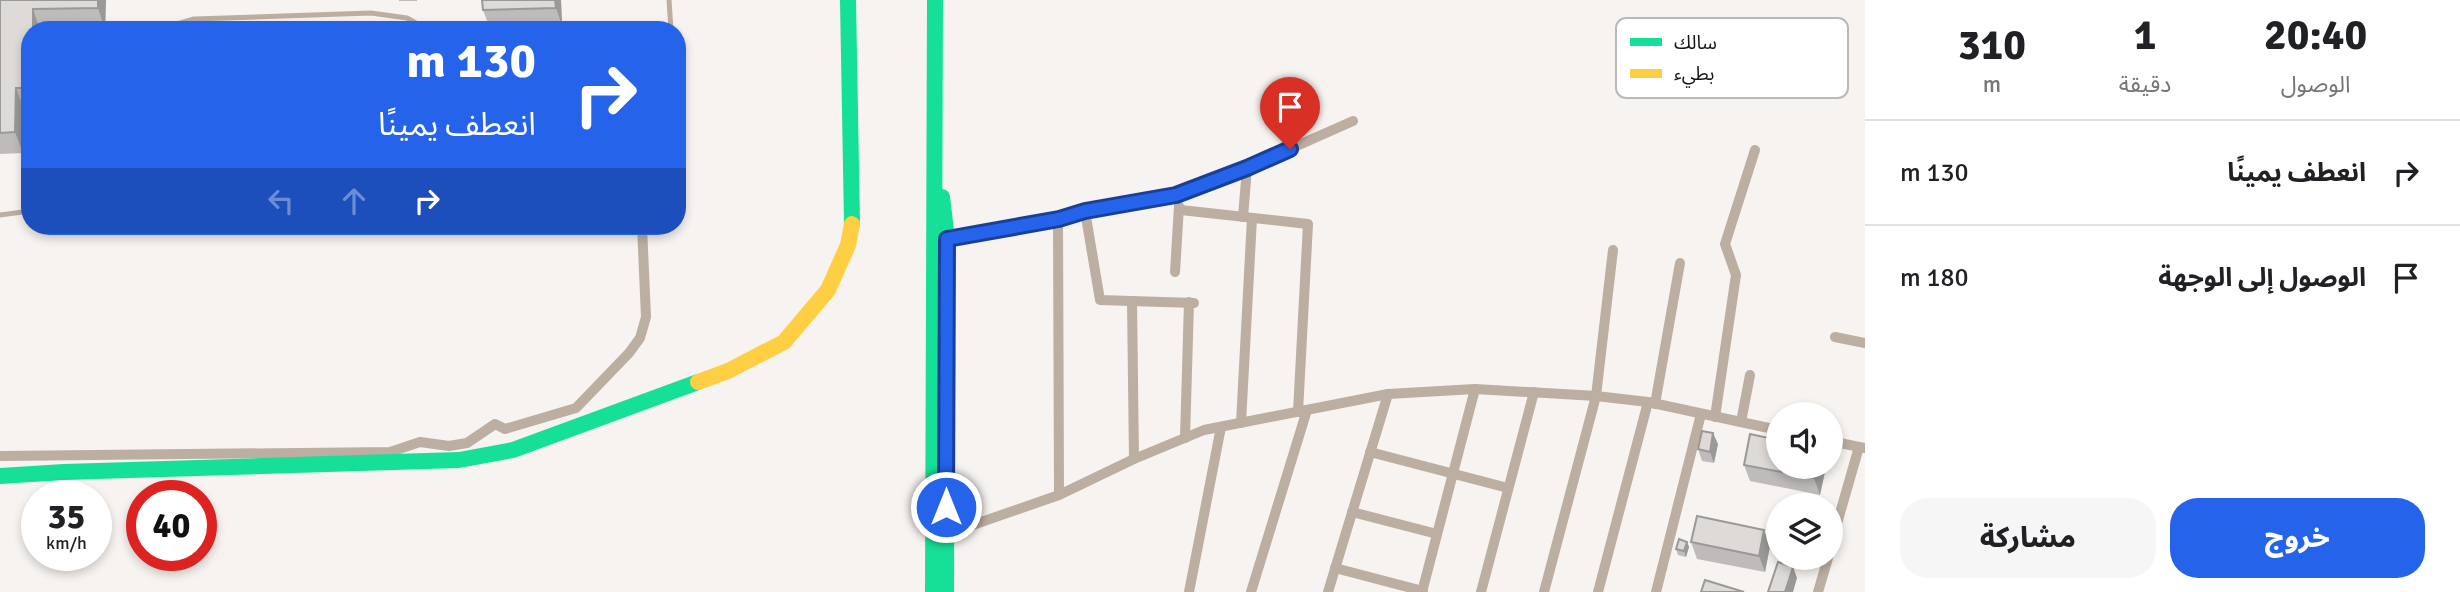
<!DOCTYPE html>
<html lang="ar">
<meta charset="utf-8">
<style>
:root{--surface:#fff;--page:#f6f6f6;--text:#202124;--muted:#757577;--line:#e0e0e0;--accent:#2563eb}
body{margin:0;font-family:Signika,"Noto Sans Arabic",sans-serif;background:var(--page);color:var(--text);direction:rtl;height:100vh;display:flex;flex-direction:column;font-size:26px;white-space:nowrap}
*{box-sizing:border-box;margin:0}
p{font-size:23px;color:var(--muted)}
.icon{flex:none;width:38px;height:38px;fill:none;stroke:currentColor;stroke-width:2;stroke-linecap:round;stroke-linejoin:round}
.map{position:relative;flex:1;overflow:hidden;direction:ltr}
.sheet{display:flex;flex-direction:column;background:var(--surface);width:595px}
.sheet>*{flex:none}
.top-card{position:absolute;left:21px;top:21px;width:665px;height:214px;border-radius:28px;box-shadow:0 4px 10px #0003;direction:rtl;background:#2563eb;color:#fff;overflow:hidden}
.fabs{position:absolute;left:1766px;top:402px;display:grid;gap:14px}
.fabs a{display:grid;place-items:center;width:77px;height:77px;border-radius:50%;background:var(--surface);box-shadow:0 4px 10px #0003;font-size:35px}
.speed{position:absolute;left:21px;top:480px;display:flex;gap:14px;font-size:35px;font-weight:700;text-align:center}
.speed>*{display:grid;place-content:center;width:91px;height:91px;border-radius:50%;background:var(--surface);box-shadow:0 4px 10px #0003;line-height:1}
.speed small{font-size:18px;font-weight:400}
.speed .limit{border:10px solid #d22;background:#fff;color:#111}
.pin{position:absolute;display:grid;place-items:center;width:60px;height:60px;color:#fff;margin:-72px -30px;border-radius:50% 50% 50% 0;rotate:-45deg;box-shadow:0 0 7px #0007}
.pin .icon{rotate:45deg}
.me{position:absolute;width:77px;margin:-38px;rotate:0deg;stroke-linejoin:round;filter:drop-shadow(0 0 5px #0008)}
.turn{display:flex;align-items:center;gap:24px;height:147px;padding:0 35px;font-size:32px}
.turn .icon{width:91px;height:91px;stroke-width:2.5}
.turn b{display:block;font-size:49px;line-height:60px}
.lanes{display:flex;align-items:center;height:66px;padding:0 35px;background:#0003;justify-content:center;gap:35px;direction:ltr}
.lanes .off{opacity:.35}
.eta{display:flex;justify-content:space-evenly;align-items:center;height:119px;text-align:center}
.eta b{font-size:42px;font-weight:800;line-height:49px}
.cta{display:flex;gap:14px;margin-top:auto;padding:14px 35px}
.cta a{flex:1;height:80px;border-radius:28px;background:var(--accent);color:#fff;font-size:28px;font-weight:800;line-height:80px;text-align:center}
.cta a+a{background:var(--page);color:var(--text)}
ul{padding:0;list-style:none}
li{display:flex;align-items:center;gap:21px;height:105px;padding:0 35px;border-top:2px solid var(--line)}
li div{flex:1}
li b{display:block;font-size:26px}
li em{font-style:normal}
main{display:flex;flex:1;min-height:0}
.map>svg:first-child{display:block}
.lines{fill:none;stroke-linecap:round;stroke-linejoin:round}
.lane{stroke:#bcaea1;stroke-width:5}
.street{stroke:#bcaea1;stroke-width:10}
.fast{stroke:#16e098;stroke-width:16}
.slow{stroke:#ffcf43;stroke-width:16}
.wall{fill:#bebbba}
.shaded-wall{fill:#9b9997}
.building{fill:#dddad8;stroke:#9b9997;stroke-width:2}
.route-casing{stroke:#184099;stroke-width:18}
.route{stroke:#2563eb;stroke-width:12}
.key{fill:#fff;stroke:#bab9b8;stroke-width:2}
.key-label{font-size:19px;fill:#181514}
</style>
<main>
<section class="sheet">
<div class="eta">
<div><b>20:40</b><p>الوصول</p></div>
<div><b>1</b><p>دقيقة</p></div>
<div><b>310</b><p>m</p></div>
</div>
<ul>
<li><svg class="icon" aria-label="right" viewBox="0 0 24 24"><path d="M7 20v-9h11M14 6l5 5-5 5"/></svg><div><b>انعطف يمينًا</b></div><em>130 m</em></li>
<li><svg class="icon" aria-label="arrive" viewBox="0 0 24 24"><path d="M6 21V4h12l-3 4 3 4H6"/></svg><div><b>الوصول إلى الوجهة</b></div><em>180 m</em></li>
</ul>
<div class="cta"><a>خروج</a><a>مشاركة</a></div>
</section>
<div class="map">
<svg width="1865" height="592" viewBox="0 0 1865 592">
<rect width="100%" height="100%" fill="#f7f3f0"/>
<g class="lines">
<g class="lane">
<path d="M669,0L671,30"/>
<path d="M156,30L194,19L371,13L407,18L428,30"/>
<path d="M0,215L30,211"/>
</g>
<g class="street">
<path d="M1181,210L1308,224L1298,412"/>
<path d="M1085,211L1100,300L1194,303"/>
<path d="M1243,217L1247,168"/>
<path d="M1058,220L1059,495"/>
<path d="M941,240L1058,220L1085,211L1176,195L1247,168L1353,121"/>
<path d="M1175,272L1179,206"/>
<path d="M1132,301L1134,459"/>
<path d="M1835,337L1865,343"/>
<path d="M1655,404L1680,263"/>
<path d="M1715,417L1736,275L1725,244L1755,150"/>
<path d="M1741,422L1750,375"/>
<path d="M1241,423L1252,218"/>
<path d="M1185,438L1189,302"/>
<path d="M1830,441L1865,448"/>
<path d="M1370,452L1508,488"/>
<path d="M0,456L390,452L420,442L449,446L467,443L495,424L505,429L576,408L629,353L640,338L646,317L642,226"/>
<path d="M1352,512L1437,534"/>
<path d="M941,536L1059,495L1134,459L1204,430L1388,394L1475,389L1596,396L1648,402L1778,430"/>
<path d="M1830,548L1859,447"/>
<path d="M1335,568L1423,591"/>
<path d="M1189,592L1221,427"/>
<path d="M1251,592L1307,410"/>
<path d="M1328,592L1388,394"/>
<path d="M1422,592L1475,389"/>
<path d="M1481,592L1534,392"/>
<path d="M1544,592L1596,396L1613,250"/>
<path d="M1598,592L1648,402"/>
<path d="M1656,592L1701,414"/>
<path d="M1818,592L1828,558"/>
</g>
<g class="fast">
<path d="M848,0L852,224"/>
<path d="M942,197L947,239L946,592"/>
<path d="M0,476L64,472L459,460L513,450L698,382"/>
<path d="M933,592L935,0"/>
</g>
<path class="slow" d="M698,382L728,371L784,342L828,290L848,245L852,224"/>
</g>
<g class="wall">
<path d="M0,0H106L105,29L30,30V110H24L23,153L0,154Z"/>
<rect x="399" y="0" width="18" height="1"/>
<path d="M561,0L562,25L489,26L483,10Z"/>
<path d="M1718,444L1714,463L1702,461L1698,449Z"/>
<path d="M1744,465L1778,467H1826L1820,495L1750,481Z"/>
<path d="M1687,542L1689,547L1686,557L1678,555L1676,549Z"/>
<path d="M1691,542L1770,546L1765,572L1697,559Z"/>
</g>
<g class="shaded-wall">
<path d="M98,0H106L105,29L98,8Z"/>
<path d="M555,0H561L562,25L556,8Z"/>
<path d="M33,9L40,30H33Z"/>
<path d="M16,88L24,110L23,153L15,132Z"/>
<path d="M1713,433L1718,444L1714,463L1710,452Z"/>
<path d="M1817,467H1826L1820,495L1814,478Z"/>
<path d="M1764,530L1770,546L1765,572L1759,556Z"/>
<path d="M1687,542L1689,547L1686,557L1684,551Z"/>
<path d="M1793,567L1797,578L1793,592H1785Z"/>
</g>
<g class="building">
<path d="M0,0H98V8L33,9V30H30V88H16L15,132L0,133Z"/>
<path d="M482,0H555L556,8L483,10Z"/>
<path d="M1702,431L1713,433L1710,452L1698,449Z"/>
<path d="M1750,434L1778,440V467H1817L1814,478L1744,465Z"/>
<path d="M1697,516L1764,530L1759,556L1691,542Z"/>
<path d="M1679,539L1687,542L1684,551L1676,549Z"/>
<path d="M1778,562L1793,567L1785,592H1768Z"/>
<path d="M1705,580L1744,592H1701Z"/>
</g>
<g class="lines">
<g class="route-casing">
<path id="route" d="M946,507L947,239L1059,219L1085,211L1176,195L1247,168L1290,149"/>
</g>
<use href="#route" class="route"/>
</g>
<rect x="1616" y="18" width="232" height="80" rx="10" class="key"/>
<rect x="1630" y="38" width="32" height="8" fill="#16e098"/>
<rect x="1630" y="69" width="32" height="9" fill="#ffcf43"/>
<g class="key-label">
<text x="1674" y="49">سالك</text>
<text x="1674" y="80">بطيء</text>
</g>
</svg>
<div class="fabs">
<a><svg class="icon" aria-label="sound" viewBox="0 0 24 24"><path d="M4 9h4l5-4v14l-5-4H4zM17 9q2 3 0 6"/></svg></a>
<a><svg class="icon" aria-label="layers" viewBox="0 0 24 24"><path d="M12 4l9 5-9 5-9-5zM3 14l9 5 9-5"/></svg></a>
</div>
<div class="speed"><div>35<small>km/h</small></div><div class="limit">40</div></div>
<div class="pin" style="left:1290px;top:149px;background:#d93025"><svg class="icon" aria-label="arrive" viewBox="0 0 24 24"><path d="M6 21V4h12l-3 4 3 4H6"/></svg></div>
<svg class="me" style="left:946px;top:507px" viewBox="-20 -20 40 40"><circle r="17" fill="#2563eb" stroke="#fff" stroke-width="3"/><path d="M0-11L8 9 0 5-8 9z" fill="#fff"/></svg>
<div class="top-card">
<div class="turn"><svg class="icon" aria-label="right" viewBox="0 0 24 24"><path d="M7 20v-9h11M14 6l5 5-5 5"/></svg><div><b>130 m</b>انعطف يمينًا</div></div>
<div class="lanes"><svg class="icon off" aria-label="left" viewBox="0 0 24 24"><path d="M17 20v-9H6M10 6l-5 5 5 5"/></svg><svg class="icon off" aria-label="ahead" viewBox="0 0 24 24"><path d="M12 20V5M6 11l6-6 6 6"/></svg><svg class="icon" aria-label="right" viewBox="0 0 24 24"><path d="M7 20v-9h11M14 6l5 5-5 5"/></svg></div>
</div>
</div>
</main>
